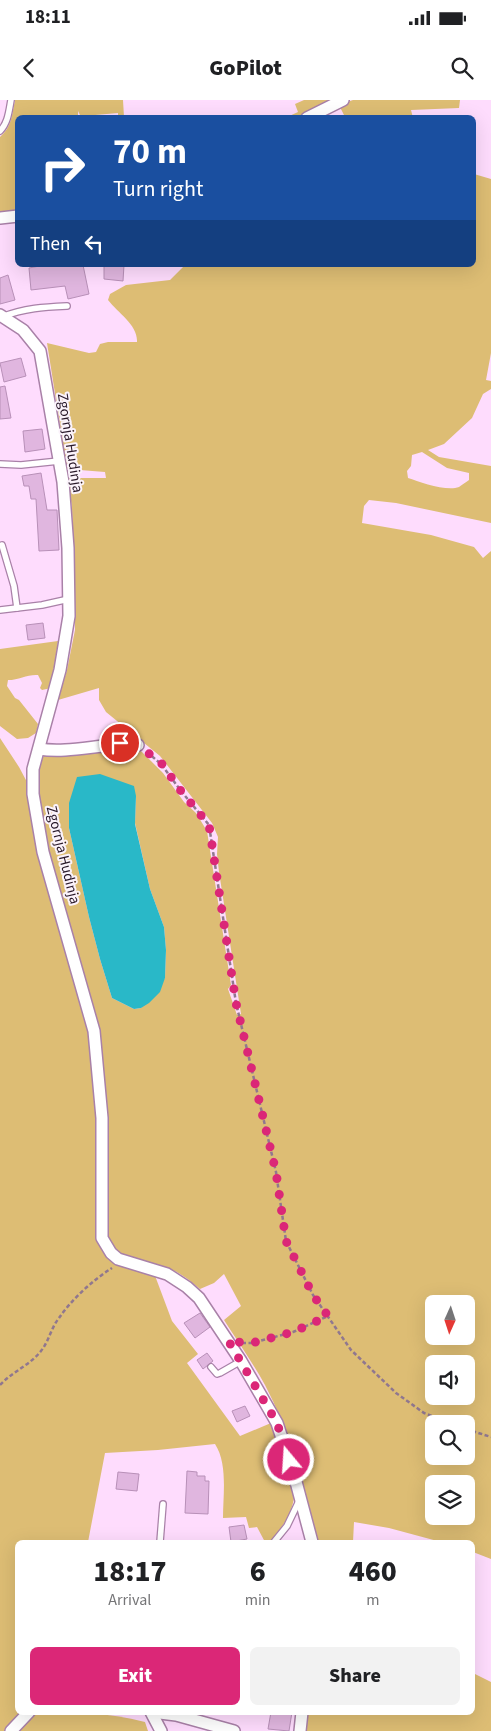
<!DOCTYPE html>
<style>
:root{--surface:#fff;--page:#f2f2f2;--text:#202124;--muted:#757577;--accent:#db2777}
body{margin:0;font-family:"Source Sans 3",sans-serif;background:var(--page);color:var(--text);height:100vh;display:flex;flex-direction:column;font-size:19px;white-space:nowrap}
*{box-sizing:border-box;margin:0}
p{font-size:16px;color:var(--muted)}
.icon{flex:none;width:28px;height:28px;fill:none;stroke:currentColor;stroke-width:2;stroke-linecap:round;stroke-linejoin:round}
.map{position:relative;flex:1;overflow:hidden}
.side{position:absolute;left:15px;top:1440px;width:460px;height:175px;display:flex;flex-direction:column;background:var(--surface);border-radius:8px;box-shadow:0 5px 20px #0002}
.side>*{flex:none}
.top-card{position:absolute;left:15px;top:15px;width:461px;height:152px;border-radius:8px;box-shadow:0 5px 20px #0002;background:#1a4fa0;color:#fff;overflow:hidden}
.needle{width:32px;rotate:183deg}
.fabs{position:absolute;left:425px;top:1195px;display:grid;gap:10px}
.fabs a{display:grid;place-items:center;width:50px;height:50px;border-radius:8px;background:var(--surface);box-shadow:0 5px 20px #0002;font-size:25px}
.pin{position:absolute;display:grid;place-items:center;width:42px;height:42px;color:#fff;margin:-21px;border:2px solid #fff;border-radius:50%;box-shadow:0 1px 5px #0007}
.me{position:absolute;width:55px;margin:-28px;rotate:342deg;stroke-linejoin:round;filter:drop-shadow(0 0 4px #0008)}
.turn{display:flex;align-items:center;gap:18px;height:105px;padding:0 15px;font-size:22px}
.turn .icon{width:65px;height:65px;stroke-width:2.5}
.turn b{display:block;font-size:35px;line-height:42px}
.then{display:flex;align-items:center;height:48px;padding:0 15px;background:#0003;gap:10px;font-size:19px}
.eta{display:flex;justify-content:space-evenly;align-items:center;height:85px;text-align:center}
.eta b{font-size:30px;font-weight:800;line-height:35px}
.button{display:flex;gap:10px;margin-top:auto;padding:10px 15px}
.button a{flex:1;height:58px;border-radius:8px;background:var(--accent);color:#fff;font-size:20px;font-weight:800;line-height:58px;text-align:center}
.button a+a{background:var(--page);color:var(--text)}
.status{display:flex;justify-content:space-between;align-items:center;height:35px;padding:0 25px;background:var(--surface);direction:ltr}
.status svg{height:14px;fill:currentColor}
header{display:flex;justify-content:space-between;align-items:center;height:65px;padding:0 15px;background:var(--surface);font-size:22px;font-weight:800}
.map>svg:first-child{display:block}
.green{fill:#ddbd74;fill-rule:evenodd}
.water{fill:#29b8c8}
.building{fill:#e0b6df;stroke:#b890b8}
.lines{fill:none;stroke-linecap:round;stroke-linejoin:round}
.lane-casing{stroke:#a981a8;stroke-width:8}
.street-casing{stroke:#a981a8;stroke-width:14}
.path{stroke:#90778f;stroke-width:2.5;stroke-dasharray:4 2.5;stroke-linecap:butt}
.lane{stroke:#fff;stroke-width:5.5}
.street{stroke:#fff;stroke-width:11}
.route{stroke:#db2777;stroke-width:9;stroke-dasharray:0 16.2}
.labels{text-anchor:middle;dominant-baseline:central;stroke-width:4;stroke-linejoin:round;paint-order:stroke}
.street-label{font-size:15px;fill:#291929;stroke:#fbf3fb}
</style>
<div class="status"><b>18:11</b><svg viewBox="0 0 49 12"><path d="M0 12V9h3v3zM5 12V6h3v6zM10 12V3h3v9zM15 12V0h3v12zM26 1h20v11H26zM47 4h2v5h-2z"/></svg></div>
<header><svg class="icon" aria-label="back" viewBox="0 0 24 24"><path d="M15 5l-7 7 7 7"/></svg>GoPilot<svg class="icon" aria-label="search" viewBox="0 0 24 24"><circle cx="10" cy="10" r="6"/><path d="M15 15l6 6"/></svg></header>
<div class="map">
<svg width="491" height="1631" viewBox="0 0 491 1631">
<rect width="100%" height="100%" fill="#fedcfd"/>
<g class="green">
<path d="M15,0H123L124,17H118V13L84,16L80,15L78,11V17L18,18L17,112L0,114V37C12,27 12,14 15,0Z"/>
<path d="M304,0H336L299,17L285,18L298,12L295,4Z"/>
<path d="M353,0H460L459,8L411,10L413,18L345,17L339,5Z"/>
<path d="M474,74L491,79V253L486,280L491,281V289L483,294L472,318L444,344L428,350L439,357L491,366V423L396,403L369,400L364,406L362,423L431,435L474,447L483,458L491,451V1459L473,1452L472,1442H441L389,1428L354,1422L353,1442H318C304,1390 291,1334 265,1285C253,1263 238,1242 224,1220L241,1206L224,1174L214,1183L200,1189C189,1180 179,1171 164,1167C137,1158 121,1164 105,1135L107,1003L97,925L42,726C40,709 32,670 44,656C46,653 51,651 54,650H140L163,673L184,702L196,713L207,731L231,885L228,889L237,915L241,914L219,772L217,754L218,737L212,723L160,656L106,612L99,600V588L58,600L67,570L75,530V489L72,408L68,378H106L105,372L67,369L47,243L89,253L96,252L100,244L108,242H137C138,225 118,213 108,200L110,194L126,185L170,180L185,165H474ZM422,352L447,368L469,373V380C466,382 462,385 459,387C447,392 420,382 408,378L407,371L411,366L412,355ZM136,696L135,723L150,789L164,827L166,850L165,878L141,908L134,909L112,898L100,859L89,817L69,728V703ZM434,1204H466V1236H434ZM434,1264H466V1296H434ZM434,1324H466V1356H434ZM434,1384H466V1416H434Z"/>
<path d="M58,541L51,588L42,590L40,588L42,583L38,575C28,574 19,580 8,580L7,586L15,598L19,600L38,624L36,633L28,638L17,639L0,626V549Z"/>
<path d="M0,638L19,667L27,682L31,720L88,930L98,1004L95,1126C97,1134 100,1140 104,1148C116,1171 130,1169 154,1173L172,1221L198,1254L187,1263L240,1336L271,1323C277,1339 297,1383 294,1398C291,1416 281,1430 269,1442H265L257,1427L249,1428L246,1417L223,1418C223,1395 228,1364 215,1344L158,1350L105,1353L88,1442H18V1612L24,1613L7,1631H0Z"/>
<path d="M473,1573L491,1582V1631H304L307,1612H472Z"/>
<path d="M33,1612C71,1612 108,1612 145,1622L148,1631H15Z"/>
</g>
<path class="water" d="M100,674L134,686L136,696L135,724L150,789L164,827L166,850L165,878L160,892L149,903L141,908L134,909L112,898L100,859L89,817L69,728V703L77,677Z"/>
<g class="building">
<path d="M45,165H83L89,194L68,199L65,186L31,190L29,168Z"/>
<path d="M104,165H124L123,181L104,179Z"/>
<path d="M8,175L15,200L0,204V178Z"/>
<path d="M21,258L26,276L4,282L0,263Z"/>
<path d="M5,286L11,318L0,319V287Z"/>
<path d="M42,329L45,349L25,352L23,331Z"/>
<path d="M41,373L47,410H57L59,450L39,451L36,399H31L29,386H24L22,376Z"/>
<path d="M43,523L45,538L28,540L26,525Z"/>
<path d="M200,1213L210,1227L195,1238L184,1223Z"/>
<path d="M207,1253L213,1261L203,1269L197,1260Z"/>
<path d="M245,1306L250,1316L237,1322L232,1311Z"/>
<path d="M187,1371L197,1372V1376H205V1381H209L208,1414L185,1413Z"/>
<path d="M118,1372L139,1374L137,1391L116,1389Z"/>
<path d="M244,1425L247,1439L231,1442L229,1427Z"/>
<path d="M271,1612H292L289,1631L268,1629Z"/>
</g>
<g class="lines">
<g class="lane-casing">
<g id="lane">
<path d="M0,31C8,23 9,11 11,0"/>
<path d="M2,217C24,208 45,207 67,206"/>
<path d="M0,364L21,365L59,361"/>
<path d="M2,445L14,486L17,508"/>
<path d="M0,510L42,505L69,499"/>
<path d="M211,1267L217,1274L220,1273L241,1261"/>
<path d="M160,1442L163,1404"/>
<path d="M274,1442L287,1426L299,1401"/>
</g>
</g>
<g class="street-casing">
<g id="street">
<path d="M307,18L343,0"/>
<path d="M0,118L18,116"/>
<path d="M0,215L23,230L40,251L63,382L68,448L69,516L60,570L33,669V694L43,752L94,931L102,1018V1138L111,1153L118,1159L167,1174L187,1187L199,1198L241,1261L277,1323L295,1378L312,1442"/>
<path d="M39,649C72,654 105,642 138,645"/>
<path d="M151,1612L161,1631"/>
<path d="M152,1612L176,1615L234,1631"/>
<path d="M11,1631L29,1612"/>
<path d="M300,1631L302,1612"/>
</g>
</g>
<g class="path">
<path d="M147,652L161,664L181,691L209,725L236,903L276,1072L286,1141L313,1195L351,1250L396,1293L424,1313L453,1324"/>
<path d="M242,1243H252L293,1232L328,1216"/>
<path d="M0,1285C13,1271 29,1266 41,1251C49,1241 51,1228 59,1218C72,1199 93,1180 112,1168"/>
<path d="M466,1329L491,1337"/>
</g>
<use href="#lane" class="lane"/>
<use href="#street" class="street"/>
</g>
<g class="lines">
<path class="route" d="M120,643L138,645L162,664L181,691L209,725L236,903L276,1072L286,1141L313,1195L328,1216L293,1232L252,1243H244L228,1240L277,1323L289,1360"/>
</g>
<g class="labels">
<g class="street-label">
<text transform="translate(70 343) rotate(81)">Zgornja Hudinja</text>
<text transform="translate(63 755) rotate(76)">Zgornja Hudinja</text>
</g>
</g>
</svg>
<div class="fabs">
<a><svg class="needle" viewBox="-14 -14 28 28"><path d="M0-13l5 13h-10z" fill="#e53935"/><path d="M0 13l5-13h-10z" fill="#757577"/></svg></a>
<a><svg class="icon" aria-label="sound" viewBox="0 0 24 24"><path d="M4 9h4l5-4v14l-5-4H4zM17 9q2 3 0 6"/></svg></a>
<a><svg class="icon" aria-label="search" viewBox="0 0 24 24"><circle cx="10" cy="10" r="6"/><path d="M15 15l6 6"/></svg></a>
<a><svg class="icon" aria-label="layers" viewBox="0 0 24 24"><path d="M12 4l9 5-9 5-9-5zM3 14l9 5 9-5"/></svg></a>
</div>
<div class="pin" style="left:120px;top:643px;background:#d93025"><svg class="icon" aria-label="arrive" viewBox="0 0 24 24"><path d="M6 21V4h12l-3 4 3 4H6"/></svg></div>
<svg class="me" style="left:289px;top:1360px" viewBox="-20 -20 40 40"><circle r="17" fill="#db2777" stroke="#fff" stroke-width="3"/><path d="M0-11L8 9 0 5-8 9z" fill="#fff"/></svg>
<div class="top-card">
<div class="turn"><svg class="icon" aria-label="right" viewBox="0 0 24 24"><path d="M7 20v-9h11M14 6l5 5-5 5"/></svg><div><b>70 m</b>Turn right</div></div>
<div class="then">Then<svg class="icon" aria-label="left" viewBox="0 0 24 24"><path d="M17 20v-9H6M10 6l-5 5 5 5"/></svg></div>
</div>
<section class="side">
<div class="eta">
<div><b>18:17</b><p>Arrival</p></div>
<div><b>6</b><p>min</p></div>
<div><b>460</b><p>m</p></div>
</div>
<div class="button"><a>Exit</a><a>Share</a></div>
</section>
</div>
